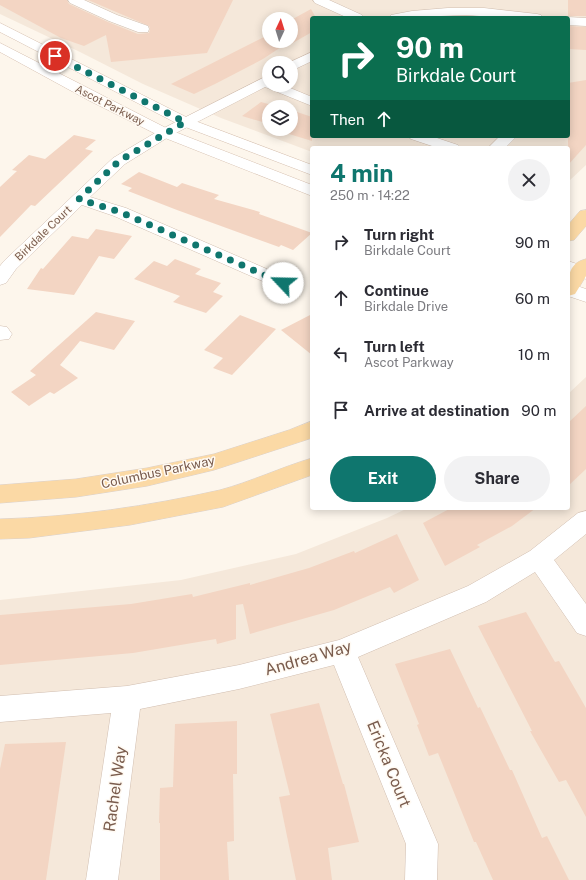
<!DOCTYPE html>
<meta charset="utf-8">
<style>
:root{--surface:#fff;--page:#f2f2f3;--text:#2b2b33;--muted:#7c7c81;--accent:#0f766e}
body{margin:0;font-family:"Public Sans",sans-serif;background:var(--page);color:var(--text);height:100vh;display:flex;flex-direction:column;font-size:15px;white-space:nowrap}
*{box-sizing:border-box;margin:0}
p{font-size:13px;color:var(--muted)}
.icon{flex:none;width:22px;height:22px;fill:none;stroke:currentColor;stroke-width:2;stroke-linecap:round;stroke-linejoin:round}
.map{position:relative;flex:1;overflow:hidden}
.sheet{position:absolute;left:310px;top:146px;width:260px;height:364px;display:flex;flex-direction:column;background:var(--surface);border-radius:4px;box-shadow:0 2px 10px #0003}
.sheet>*{flex:none}
.guide{position:absolute;left:310px;top:16px;width:260px;height:122px;border-radius:4px;box-shadow:0 2px 10px #0003;background:#0b6e4f;color:#fff;overflow:hidden}
.needle{width:26px;rotate:4deg}
.controls{position:absolute;left:262px;top:12px;display:grid;gap:8px}
.controls a{display:grid;place-items:center;width:36px;height:36px;border-radius:50%;background:var(--surface);box-shadow:0 2px 10px #0003;font-size:20px}
.pin{position:absolute;display:grid;place-items:center;width:34px;height:34px;color:#fff;margin:-17px;border:2px solid #fff;border-radius:50%;box-shadow:0 1px 4px #0007}
.me{position:absolute;width:44px;margin:-22px;rotate:294deg;stroke-linejoin:round;filter:drop-shadow(0 0 3px #0008)}
.turn{display:flex;align-items:center;gap:14px;height:84px;padding:0 20px;font-size:18px}
.turn .icon{width:52px;height:52px;stroke-width:2.5}
.turn b{display:block;font-size:28px;line-height:34px}
.then{display:flex;align-items:center;height:38px;padding:0 20px;background:#0003;gap:8px;font-size:15px}
.round{display:grid;place-items:center;flex:none;width:42px;height:42px;border-radius:21px;background:var(--page)}
.head{display:flex;align-items:center;justify-content:space-between;height:68px;padding:0 20px}
h1{font-size:24px;font-weight:700;line-height:30px;color:var(--accent)}
.primary-button{display:flex;gap:8px;margin-top:auto;padding:8px 20px}
.primary-button a{flex:1;height:46px;border-radius:24px;background:var(--accent);color:#fff;font-size:16px;font-weight:700;line-height:46px;text-align:center}
.primary-button a+a{background:var(--page);color:var(--text)}
ul{padding:0;list-style:none}
li{display:flex;align-items:center;gap:12px;height:56px;padding:0 20px}
li div{flex:1}
li b{display:block;font-size:15px}
li em{font-style:normal}
.map>svg:first-child{display:block}
.residential{fill:#f5e8da;fill-rule:evenodd}
.building{fill:#f3d5c3}
.lines{fill:none;stroke-linecap:round;stroke-linejoin:round}
.street-casing{stroke:#d1beb0;stroke-width:1}
.secondary-casing{stroke:#d6c0b0;stroke-width:1}
.primary-casing{stroke:#dad1cd;stroke-width:1}
.street{fill:#fff;fill-rule:evenodd}
.secondary{fill:#fff;fill-rule:evenodd}
.primary{fill:#fbd9a5;fill-rule:evenodd}
.route{stroke:#0f766e;stroke-width:7;stroke-dasharray:0 12.6}
.labels{text-anchor:middle;dominant-baseline:central;stroke-width:3;stroke-linejoin:round;paint-order:stroke}
.far-street-label{font-size:11px;fill:#7a5c4d;stroke:#fffaf3}
.street-label{font-size:13px;fill:#7a5c4d;stroke:#fffaf3}
.near-street-label{font-size:16px;fill:#7a5c4d;stroke:#fffaf3}
</style>
<div class="map">
<svg width="586" height="880" viewBox="0 0 586 880">
<rect width="100%" height="100%" fill="#fdf6ec"/>
<g class="residential">
<path d="M0,0H586V165L568,182V148H312V152L221,118L143,84L80,52L0,14ZM312,18H568V136H312ZM269,19H291V41H269ZM269,63H291V85H269ZM269,107H291V129H269Z"/>
<path d="M586,377V880H0V600L181,580L296,554L387,518L408,508H568V394Z"/>
</g>
<g class="building">
<path d="M0,0H67L69,4L108,22L138,34L149,33L150,29L149,26L88,0H233L207,53L111,62L106,35L84,46L61,38L0,5Z"/>
<rect x="568" y="0" width="18" height="16"/>
<path d="M311,9L316,18H312V32L291,44L287,43L263,59L215,84L194,94L171,84L264,37V35L269,32V41H291V20Z"/>
<path d="M568,26L586,27V50L568,49Z"/>
<path d="M586,80V145L568,165V83Z"/>
<path d="M261,102L279,107H269V124L242,116Z"/>
<path d="M291,110L312,117V141L276,130L291,129Z"/>
<path d="M74,135L96,140L85,149L93,151L35,206L31,205L0,237V187L17,171L12,170L29,155L45,159Z"/>
<path d="M139,172L177,187L182,183L219,195L214,199L260,212L259,214L312,233L293,250L281,245L279,247L177,210L128,191L132,188L121,184Z"/>
<path d="M96,229L132,236L114,259L99,256L74,295L27,289L41,268L43,269L72,236L88,239Z"/>
<path d="M175,259L201,269L195,274L221,283L213,292L223,296L206,313L173,302L180,296L134,279L154,261L167,266Z"/>
<path d="M96,312L135,321L114,350L80,341L60,365L78,378L54,394L50,392L29,406L11,392L36,375L30,371Z"/>
<path d="M312,314V355L281,330Z"/>
<path d="M240,315L276,329L232,375L213,368L223,358L204,350Z"/>
<path d="M586,406V469L568,486V423Z"/>
<path d="M451,508H536L512,526L477,545L480,547L445,566L423,523Z"/>
<path d="M397,534L419,580L394,593L390,587L334,610L250,634L243,604L236,605V639L217,644L216,639L133,653L0,665V615L131,604L192,594L193,597L250,583V585L309,568L354,551L355,553Z"/>
<path d="M526,612L555,662L559,661L586,708V817L566,780L559,782L530,731H532L478,626Z"/>
<path d="M450,649L478,708L480,707L510,770H512L542,838L547,836L569,880H493L476,842H474L438,753L429,756L417,725L419,724L395,664Z"/>
<path d="M319,703L343,784H344L359,842L328,848L332,880H296L279,797L290,795L270,714Z"/>
<path d="M237,721V774H233L234,841L227,842L229,880H160V823H159L160,788L173,787L175,724Z"/>
<path d="M66,742L46,880H0V769L5,744Z"/>
</g>
<g class="lines">
<g class="street-casing">
<g id="street">
<path d="M68,0H84L117,15L148,26L149,29L148,32H138L109,21L70,3Z"/>
<path d="M313,0H329L362,15L364,18H348L315,3Z"/>
<path d="M448,8H484L537,14L541,15L543,18H508L466,15L389,18L391,15L412,11Z"/>
<path d="M568,17L586,18V26L568,25V18H565Z"/>
<path d="M312,52V61L291,71V63H288Z"/>
<path d="M269,75V85H283L312,97V106L265,87L170,136L125,164L90,197L126,208L290,279L292,283L290,287L283,289L276,287L114,216L82,205L16,269L6,283L0,285V266L4,261L113,158L160,130Z"/>
<path d="M408,136H431L458,145L461,148H438L411,139Z"/>
<path d="M500,136H517L505,148H488Z"/>
<path d="M0,326L7,327L12,334L9,339L0,340Z"/>
<path d="M586,511V534L554,560L586,604V636L577,633L535,572L486,602L358,657L438,844L437,880H405L406,844L334,665L239,689L140,709L118,880H86L111,713L0,722V696L127,686L239,665L339,640L468,586L530,551L578,513Z"/>
</g>
</g>
<g class="secondary-casing">
<g id="secondary">
<path d="M0,23L190,119L312,165V175L180,125L0,32Z"/>
<path d="M0,43L170,130L312,185V196L160,136L88,100L0,52Z"/>
<path d="M568,261L586,267V279L568,272Z"/>
<path d="M568,283L586,289V302L568,296Z"/>
</g>
</g>
<g class="primary-casing">
<g id="primary">
<path d="M586,210V226L574,240L568,241V225L580,211Z"/>
<path d="M586,259V276L575,294L568,296C568,280 567,263 586,259Z"/>
<path d="M312,421V438L214,470L147,486L76,497L0,503V485L76,479L147,468L214,454L289,430Z"/>
<path d="M312,458V475L223,507L130,525L29,538L0,539V519C73,517 149,506 220,490C250,482 282,467 312,458Z"/>
</g>
</g>
<use href="#street" class="street"/>
<use href="#secondary" class="secondary"/>
<use href="#primary" class="primary"/>
</g>
<g class="lines">
<path class="route" d="M55,56L185,122L119,161L79,199L120,212L283,283"/>
</g>
<g class="labels">
<g class="far-street-label">
<text transform="translate(110 105) rotate(27)">Ascot Parkway</text>
<text transform="translate(43 233) rotate(-44)">Birkdale Court</text>
</g>
<g class="street-label">
<text transform="translate(158 472) rotate(-12)">Columbus Parkway</text>
</g>
<g class="near-street-label">
<text transform="translate(308 658) rotate(-16)">Andrea Way</text>
<text transform="translate(389 764) rotate(68)">Ericka Court</text>
<text transform="translate(115 789) rotate(-82)">Rachel Way</text>
</g>
</g>
</svg>
<div class="controls">
<a><svg class="needle" viewBox="-14 -14 28 28"><path d="M0-13l5 13h-10z" fill="#e53935"/><path d="M0 13l5-13h-10z" fill="#7c7c81"/></svg></a>
<a><svg class="icon" aria-label="search" viewBox="0 0 24 24"><circle cx="10" cy="10" r="6"/><path d="M15 15l6 6"/></svg></a>
<a><svg class="icon" aria-label="layers" viewBox="0 0 24 24"><path d="M12 4l9 5-9 5-9-5zM3 14l9 5 9-5"/></svg></a>
</div>
<div class="pin" style="left:55px;top:56px;background:#d93025"><svg class="icon" aria-label="arrive" viewBox="0 0 24 24"><path d="M6 21V4h12l-3 4 3 4H6"/></svg></div>
<svg class="me" style="left:283px;top:283px" viewBox="-20 -20 40 40"><circle r="19" fill="#fff"/><path d="M0-13L10 11 0 6-10 11z" fill="#0f766e"/></svg>
<div class="guide">
<div class="turn"><svg class="icon" aria-label="right" viewBox="0 0 24 24"><path d="M7 20v-9h11M14 6l5 5-5 5"/></svg><div><b>90 m</b>Birkdale Court</div></div>
<div class="then">Then<svg class="icon" aria-label="ahead" viewBox="0 0 24 24"><path d="M12 20V5M6 11l6-6 6 6"/></svg></div>
</div>
<section class="sheet">
<div class="head"><div><h1>4 min</h1><p>250 m · 14:22</p></div><a class="round"><svg class="icon" aria-label="close" viewBox="0 0 24 24"><path d="M6 6l12 12M18 6L6 18"/></svg></a></div>
<ul>
<li><svg class="icon" aria-label="right" viewBox="0 0 24 24"><path d="M7 20v-9h11M14 6l5 5-5 5"/></svg><div><b>Turn right</b><p>Birkdale Court</p></div><em>90 m</em></li>
<li><svg class="icon" aria-label="ahead" viewBox="0 0 24 24"><path d="M12 20V5M6 11l6-6 6 6"/></svg><div><b>Continue</b><p>Birkdale Drive</p></div><em>60 m</em></li>
<li><svg class="icon" aria-label="left" viewBox="0 0 24 24"><path d="M17 20v-9H6M10 6l-5 5 5 5"/></svg><div><b>Turn left</b><p>Ascot Parkway</p></div><em>10 m</em></li>
<li><svg class="icon" aria-label="arrive" viewBox="0 0 24 24"><path d="M6 21V4h12l-3 4 3 4H6"/></svg><div><b>Arrive at destination</b></div><em>90 m</em></li>
</ul>
<div class="primary-button"><a>Exit</a><a>Share</a></div>
</section>
</div>
